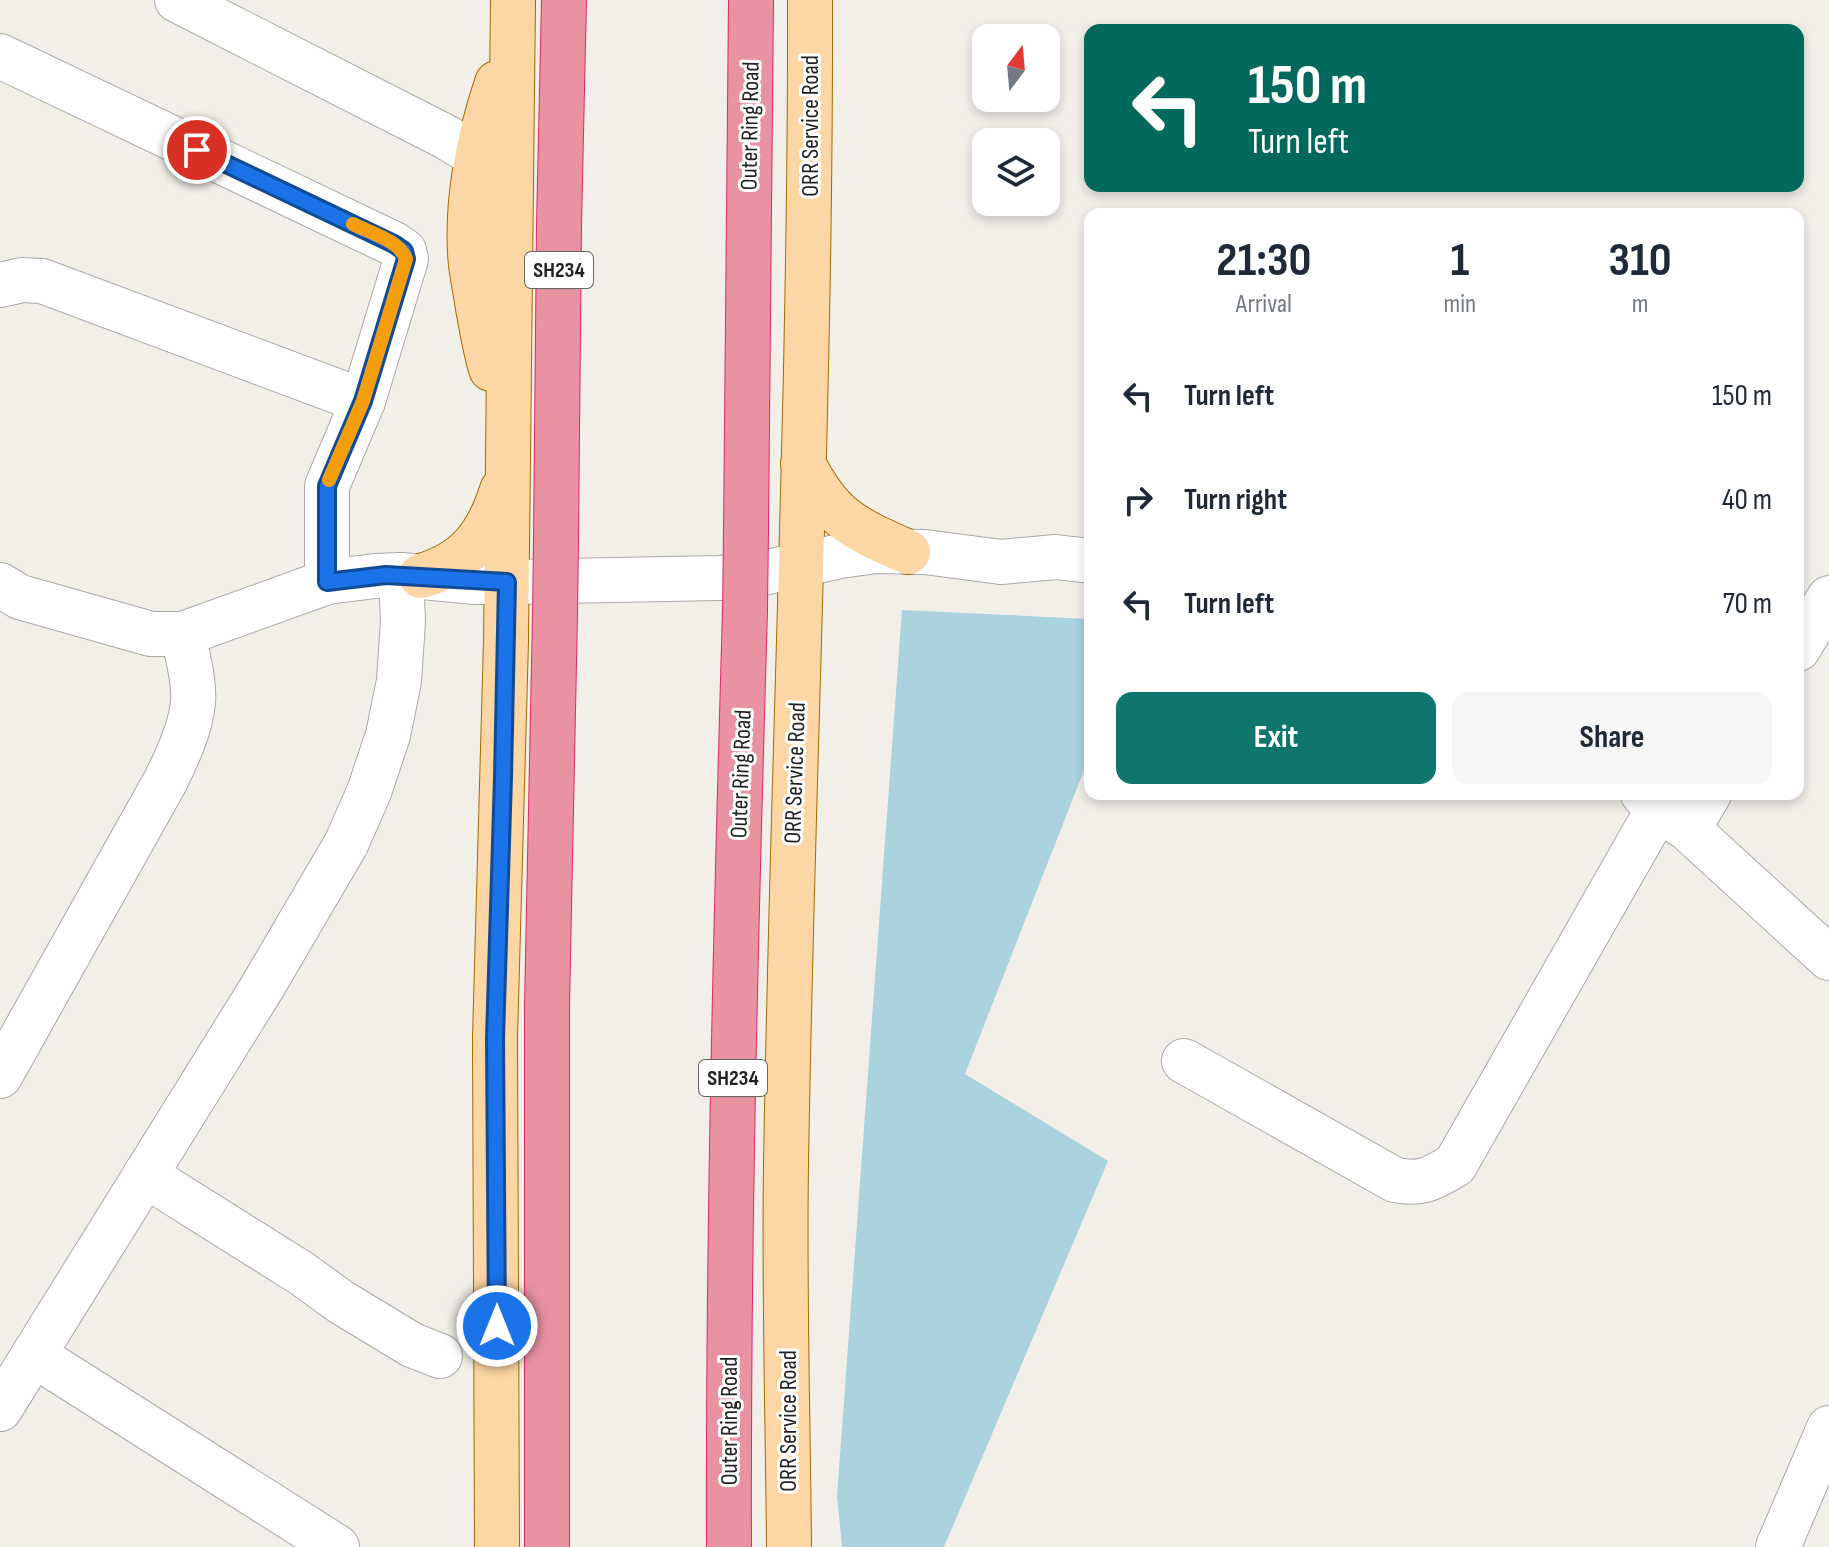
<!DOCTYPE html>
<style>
:root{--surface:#fff;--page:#f6f6f7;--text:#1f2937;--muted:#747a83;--accent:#0f766e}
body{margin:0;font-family:"Sofia Sans Condensed",sans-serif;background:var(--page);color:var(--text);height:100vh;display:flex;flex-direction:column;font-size:30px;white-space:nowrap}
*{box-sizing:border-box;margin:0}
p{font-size:26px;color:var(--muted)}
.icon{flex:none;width:44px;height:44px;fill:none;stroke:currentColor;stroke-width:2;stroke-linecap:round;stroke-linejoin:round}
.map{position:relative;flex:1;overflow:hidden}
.details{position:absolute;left:1084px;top:208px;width:720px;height:592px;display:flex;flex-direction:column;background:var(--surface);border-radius:16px;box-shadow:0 4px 12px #0003}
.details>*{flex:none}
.guide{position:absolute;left:1084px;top:24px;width:720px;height:168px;border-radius:16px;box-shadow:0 4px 12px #0003;background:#00695c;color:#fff;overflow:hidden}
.needle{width:52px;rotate:16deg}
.buttons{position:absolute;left:972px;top:24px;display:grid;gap:16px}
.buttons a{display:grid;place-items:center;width:88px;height:88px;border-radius:16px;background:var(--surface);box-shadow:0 4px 12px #0003;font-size:40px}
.pin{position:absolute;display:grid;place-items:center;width:68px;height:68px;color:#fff;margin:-34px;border:4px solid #fff;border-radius:50%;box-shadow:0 2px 8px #0007}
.me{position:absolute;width:88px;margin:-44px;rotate:0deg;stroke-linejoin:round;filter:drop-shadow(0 0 6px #0008)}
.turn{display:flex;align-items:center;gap:28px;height:168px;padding:0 32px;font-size:36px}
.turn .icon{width:104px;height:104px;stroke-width:2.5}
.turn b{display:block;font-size:56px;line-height:68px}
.eta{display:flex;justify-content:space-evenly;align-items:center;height:136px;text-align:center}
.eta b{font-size:48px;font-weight:700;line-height:56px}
.primary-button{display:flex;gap:16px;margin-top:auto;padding:16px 32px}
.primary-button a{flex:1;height:92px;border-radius:16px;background:var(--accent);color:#fff;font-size:32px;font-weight:700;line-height:92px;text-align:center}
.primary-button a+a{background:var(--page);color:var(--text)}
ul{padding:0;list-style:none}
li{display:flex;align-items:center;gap:24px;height:104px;padding:0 32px}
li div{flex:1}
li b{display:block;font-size:30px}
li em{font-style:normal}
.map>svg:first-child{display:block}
.water{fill:#aad3df}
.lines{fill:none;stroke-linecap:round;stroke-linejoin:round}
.minor-casing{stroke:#a9a9a9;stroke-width:46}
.major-casing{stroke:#a06b00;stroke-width:46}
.highway-casing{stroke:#dc2a67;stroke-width:46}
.minor{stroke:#fff;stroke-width:44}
.major{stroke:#fcd6a4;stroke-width:44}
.highway{stroke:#e892a2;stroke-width:44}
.highway-bridge-casing{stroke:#dc2a67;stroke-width:46;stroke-linecap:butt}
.highway-bridge{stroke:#e892a2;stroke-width:44}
.route-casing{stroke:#114b97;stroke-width:20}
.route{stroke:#1a73e8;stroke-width:14}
.slow{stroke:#f59e0b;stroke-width:14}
.labels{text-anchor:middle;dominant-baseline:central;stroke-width:6;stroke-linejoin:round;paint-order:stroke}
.shield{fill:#fff;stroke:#646464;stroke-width:2}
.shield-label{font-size:22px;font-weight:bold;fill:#222}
.street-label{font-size:24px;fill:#222;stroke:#fff}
</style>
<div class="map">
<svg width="1829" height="1547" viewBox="0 0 1829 1547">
<rect width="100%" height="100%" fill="#f2efe9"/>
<path class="water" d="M902,610L1090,619V755L965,1074L1108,1161L944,1547H842L837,1496Z"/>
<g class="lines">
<g class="minor-casing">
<g id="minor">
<path d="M177,0L446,137L477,156"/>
<path d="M0,56L394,244L404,251L406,259L363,401L327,486V582"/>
<path d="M0,285L22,280L42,281L363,401"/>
<path d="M0,585L20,597L151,634H183L327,582L375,576L401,575L476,582H507L720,578L754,575L840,556L876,551L925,552L1001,562L1056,557L1090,561"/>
<path d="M1798,649L1829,598"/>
<path d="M1643,794L1658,809L1688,829L1829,958"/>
<path d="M1688,829L1709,794"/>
<path d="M1184,1061L1395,1180C1423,1185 1431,1179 1455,1165L1658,809"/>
<path d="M0,1076L166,780C178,755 190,730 193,703C195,681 187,655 183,634"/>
<path d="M145,1175L301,1273L341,1302L412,1345L440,1356"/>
<path d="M34,1355L337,1547"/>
<path d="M0,1409L261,989L346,844L369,792L388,735L399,681L403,621L401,575"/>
<path d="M1778,1547L1829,1428"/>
</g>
</g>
<g class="major-casing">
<g id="major">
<path d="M491,369C485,349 482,329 478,308C476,294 473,280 471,265C465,206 478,139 497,83"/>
<path d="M803,463C831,519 854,528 908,552"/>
<path d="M421,576C467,563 488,535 502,490"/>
<path d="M497,1547L495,1038L506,641L513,0"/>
<path d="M789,1547C788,1420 784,1293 786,1166C792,777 811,389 810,0"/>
</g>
</g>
<g class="highway-casing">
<g id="highway">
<path d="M746,530L751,0"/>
<path d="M556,541L559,225L564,0"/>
<path d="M547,1547V1006L555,614"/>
<path d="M729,1547C728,1234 736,922 745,610"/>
</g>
</g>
<use href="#minor" class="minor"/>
<use href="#major" class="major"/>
<use href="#highway" class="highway"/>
<g class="highway-bridge-casing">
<g id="highway-bridge">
<path d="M745,610L746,530"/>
<path d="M555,614L556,541"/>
</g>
</g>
<use href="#highway-bridge" class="highway-bridge"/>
</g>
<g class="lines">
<g class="route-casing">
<path id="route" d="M197,150L394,244L404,251L406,259L363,401L327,486V582L386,575L507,582L503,777L495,1038L497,1326"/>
</g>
<use href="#route" class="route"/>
<path class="slow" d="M329,480L363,401L406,259C399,240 370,233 353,224"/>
</g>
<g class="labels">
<g class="shield">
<rect x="525" y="252" width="68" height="36" rx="6"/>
<rect x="699" y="1060" width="68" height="36" rx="6"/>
</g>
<g class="shield-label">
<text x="559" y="270">SH234</text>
<text x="733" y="1078">SH234</text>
</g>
<g class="street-label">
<text transform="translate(750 126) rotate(-89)">Outer Ring Road</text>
<text transform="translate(810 126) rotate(-90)">ORR Service Road</text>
<text transform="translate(795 773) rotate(-88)">ORR Service Road</text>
<text transform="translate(741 774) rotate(-88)">Outer Ring Road</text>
<text transform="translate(729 1421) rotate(-90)">Outer Ring Road</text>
<text transform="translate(788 1421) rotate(-90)">ORR Service Road</text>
</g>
</g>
</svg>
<div class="buttons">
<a><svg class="needle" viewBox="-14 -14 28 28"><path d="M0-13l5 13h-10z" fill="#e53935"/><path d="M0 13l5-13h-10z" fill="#747a83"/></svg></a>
<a><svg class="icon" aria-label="layers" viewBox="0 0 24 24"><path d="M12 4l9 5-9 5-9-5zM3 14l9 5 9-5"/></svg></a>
</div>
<div class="pin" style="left:197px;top:150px;background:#d93025"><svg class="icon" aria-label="arrive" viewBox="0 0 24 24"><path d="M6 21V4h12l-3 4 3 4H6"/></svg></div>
<svg class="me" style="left:497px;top:1326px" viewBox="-20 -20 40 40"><circle r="17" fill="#1a73e8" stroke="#fff" stroke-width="3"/><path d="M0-11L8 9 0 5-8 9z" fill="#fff"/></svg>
<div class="guide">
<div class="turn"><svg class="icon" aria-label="left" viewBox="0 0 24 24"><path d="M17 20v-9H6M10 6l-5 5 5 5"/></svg><div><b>150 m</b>Turn left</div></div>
</div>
<section class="details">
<div class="eta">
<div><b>21:30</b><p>Arrival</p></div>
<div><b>1</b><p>min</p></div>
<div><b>310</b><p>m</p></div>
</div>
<ul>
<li><svg class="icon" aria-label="left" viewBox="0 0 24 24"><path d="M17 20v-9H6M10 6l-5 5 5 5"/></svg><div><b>Turn left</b></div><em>150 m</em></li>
<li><svg class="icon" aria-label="right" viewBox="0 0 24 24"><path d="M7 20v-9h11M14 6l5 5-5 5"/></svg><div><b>Turn right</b></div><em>40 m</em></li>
<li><svg class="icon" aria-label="left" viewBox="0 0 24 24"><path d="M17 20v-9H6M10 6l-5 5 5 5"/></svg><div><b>Turn left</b></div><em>70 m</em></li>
</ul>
<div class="primary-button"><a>Exit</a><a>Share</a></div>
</section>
</div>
